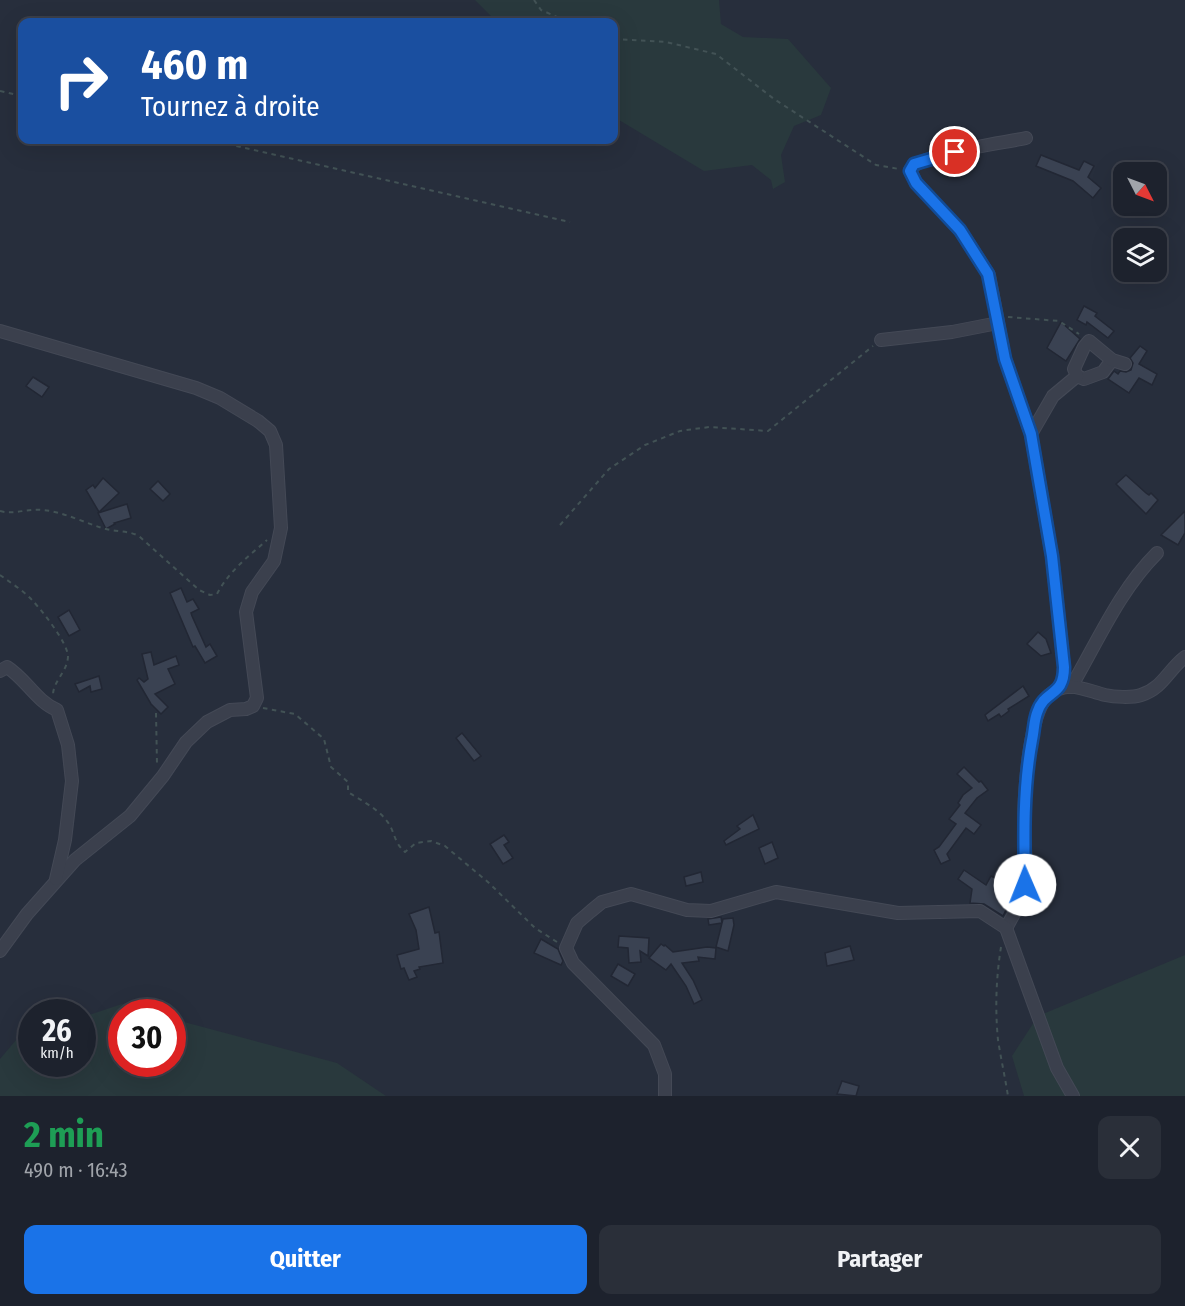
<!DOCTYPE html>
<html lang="fr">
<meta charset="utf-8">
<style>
:root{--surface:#1d222d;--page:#2a2f39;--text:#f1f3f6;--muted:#a0a4aa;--line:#3b3f49;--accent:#1a73e8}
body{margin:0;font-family:"Fira Sans Condensed",sans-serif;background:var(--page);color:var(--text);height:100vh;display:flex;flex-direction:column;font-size:22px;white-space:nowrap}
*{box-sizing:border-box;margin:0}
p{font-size:20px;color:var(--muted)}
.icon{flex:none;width:33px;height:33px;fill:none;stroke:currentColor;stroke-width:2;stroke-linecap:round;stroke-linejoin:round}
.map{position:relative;height:1096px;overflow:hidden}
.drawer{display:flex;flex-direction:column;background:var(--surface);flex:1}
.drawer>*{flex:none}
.hud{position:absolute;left:18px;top:18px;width:600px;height:126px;border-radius:12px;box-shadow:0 6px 24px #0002,0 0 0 2px var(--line);background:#1a4fa0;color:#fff;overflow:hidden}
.needle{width:39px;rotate:132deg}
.fabs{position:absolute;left:1113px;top:162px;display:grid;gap:12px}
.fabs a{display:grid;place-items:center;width:54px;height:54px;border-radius:12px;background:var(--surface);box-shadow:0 6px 24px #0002,0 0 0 2px var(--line);font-size:30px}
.speed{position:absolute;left:18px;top:999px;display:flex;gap:12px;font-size:30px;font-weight:700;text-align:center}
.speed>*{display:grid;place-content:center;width:78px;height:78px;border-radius:50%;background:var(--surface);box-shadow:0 6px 24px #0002,0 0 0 2px var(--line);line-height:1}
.speed small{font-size:15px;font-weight:400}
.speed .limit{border:9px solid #d22;background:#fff;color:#111}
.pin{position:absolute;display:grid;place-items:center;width:51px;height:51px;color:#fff;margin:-26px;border:3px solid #fff;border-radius:50%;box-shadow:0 2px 6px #0007}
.me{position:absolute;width:66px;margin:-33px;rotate:359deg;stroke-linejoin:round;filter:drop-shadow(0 0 4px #0008)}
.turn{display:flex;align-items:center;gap:21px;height:126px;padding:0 24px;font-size:27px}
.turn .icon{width:78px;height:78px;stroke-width:2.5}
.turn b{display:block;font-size:42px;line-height:51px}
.round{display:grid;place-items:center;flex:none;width:63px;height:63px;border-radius:12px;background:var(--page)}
.overview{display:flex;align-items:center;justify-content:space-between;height:102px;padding:0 24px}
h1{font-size:36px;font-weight:700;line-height:45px;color:#1e9e55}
.button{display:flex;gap:12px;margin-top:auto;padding:12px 24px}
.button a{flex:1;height:69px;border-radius:12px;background:var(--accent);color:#fff;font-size:24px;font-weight:700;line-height:69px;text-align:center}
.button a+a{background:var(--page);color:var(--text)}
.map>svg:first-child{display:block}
.green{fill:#29393d}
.building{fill:#3a4252;stroke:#222734;stroke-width:1.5}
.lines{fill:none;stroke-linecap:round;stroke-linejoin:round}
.minor-casing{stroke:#444956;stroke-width:14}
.path{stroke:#425255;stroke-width:2;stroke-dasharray:4.5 4.5;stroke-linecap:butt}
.minor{stroke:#3b404d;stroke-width:12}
.route-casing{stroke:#114b97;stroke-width:15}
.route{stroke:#1a73e8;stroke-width:10}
</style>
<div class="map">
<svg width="1185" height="1096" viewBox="0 0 1185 1096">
<rect width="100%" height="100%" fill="#272e3c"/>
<g class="green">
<path d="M475,0H719L721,24L743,37L788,39L831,88L821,115L794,126L781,155L785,182L773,189L771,180L752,165L704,171L614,117V22H497Z"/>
<path d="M1185,955V1096H1024L1012,1056L1038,1016Z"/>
<path d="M122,1004L151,1012H122V1064H172L173,1019L337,1063L386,1096H0V1059L16,1040L31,1035L32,1064H82L83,1017Z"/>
</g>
<g class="building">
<path d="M1041,155L1079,170L1084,161L1094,166L1088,177L1101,188L1093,198L1073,181L1036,166Z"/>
<path d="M1084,306L1097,313L1095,316L1114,331L1108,338L1087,322L1086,325L1077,320Z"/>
<path d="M1061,322L1080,339L1066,361L1047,348Z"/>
<path d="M1140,346L1147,351L1139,364L1157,374L1152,385L1139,378L1129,393L1108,379L1114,371L1118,374L1120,371L1126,372L1131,370L1133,363L1130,358Z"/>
<path d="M33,377L49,387L42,397L26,386Z"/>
<path d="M1126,475L1146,493L1149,495L1151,493L1158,500L1146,514L1116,484Z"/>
<path d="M103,478L119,493L99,512L86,490L93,485L95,488Z"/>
<path d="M158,481L170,494L163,501L150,489Z"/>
<path d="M127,504L131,518L114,523L115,524L106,529L98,513Z"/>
<path d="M1185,511V533L1178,545L1161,535Z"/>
<path d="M181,588L187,602L193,599L199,609L191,613L192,616L206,647L210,644L217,656L205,663L195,646L193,647L170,593Z"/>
<path d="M69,610L80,630L69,636L58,617Z"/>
<path d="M1038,632L1046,639L1051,653L1041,656L1027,644Z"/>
<path d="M151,652L154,665L176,656L179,665L168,669L175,684L155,694L168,707L161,714L151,704L137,680L139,678L144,682L148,679L142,654Z"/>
<path d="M99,676L102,689L91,692L90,686L79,692L75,684Z"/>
<path d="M1023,686L1029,696L1008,709L1009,711L1001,717L999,714L988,721L985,715Z"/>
<path d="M462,733L481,756L474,761L456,738Z"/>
<path d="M964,767L979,782L981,781L988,790L977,798L965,813L981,825L974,834L966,828L947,854L950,860L941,864L934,850L939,847L956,824L949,819L960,805L958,803L963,795L972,788L957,774Z"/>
<path d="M753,815L759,829L726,845L724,841L740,829L737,826Z"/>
<path d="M504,835L509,842L504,845L513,858L503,864L490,844Z"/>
<path d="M772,842L778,858L765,864L759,848Z"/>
<path d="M964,870L986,885L991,876L999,880V886L1015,892L1003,916L984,904L970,903L972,889L958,879Z"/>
<path d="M701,872L703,882L686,886L684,877Z"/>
<path d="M429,907L435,933L439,932L443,963L419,967L420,969L414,971L417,977L409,980L404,968L401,969L397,955L419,949L416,930L409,914Z"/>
<path d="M721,917L722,923L723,919L733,918L734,925L728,951L716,947L722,923L709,925L708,919Z"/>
<path d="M619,936L649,938L648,956L640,951L641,962L629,963L628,948L618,947Z"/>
<path d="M541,939L558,949L563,961L561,965L534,953Z"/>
<path d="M661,944L664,946L665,945L673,952L707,947L716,948L715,959L698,957L699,961L682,963L693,980L702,1000L694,1004L686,986L671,964L666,970L649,958Z"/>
<path d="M850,946L854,960L827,966L825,953Z"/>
<path d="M618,964L635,974L628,986L611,976Z"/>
<path d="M842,1081L859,1086L856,1096L837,1094Z"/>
</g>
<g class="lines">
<g class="minor-casing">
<g id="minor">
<path d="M1026,138C1003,143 922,153 910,170L916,183L960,230L989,275L1005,359L1031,434"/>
<path d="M0,331L196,388L220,398L258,421L270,431L276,445L281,528L274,561L252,592L246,612L257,698L253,706L246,709L230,710L207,722L186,742L163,776L130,816L75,860L27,914L0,951"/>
<path d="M881,340L952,332L998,323"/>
<path d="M1077,376L1084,379L1103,372L1112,360"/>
<path d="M0,671L7,667C26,679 36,701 57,710L68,745L72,781L65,840L56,879"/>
<path d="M1060,687L1063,680L1064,667L1052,556L1031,434L1053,396L1077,376L1074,369L1084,347L1089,341L1112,360L1125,364"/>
<path d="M1071,687C1098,641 1119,591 1157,553"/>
<path d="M1006,928C1014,914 1022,901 1025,886C1028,868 1024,846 1024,827C1024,799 1028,713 1049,695C1067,679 1085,690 1105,695C1114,697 1132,698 1141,695C1163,688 1168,670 1185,657"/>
<path d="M665,1096V1074L654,1045L573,963L566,948L577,923L591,911L602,902L631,894L687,910L711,911L776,892L898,913L980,911L1006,928L1057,1068L1073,1096"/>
</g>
</g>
<g class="path">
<path d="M534,0L541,10L569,22"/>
<path d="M614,39L666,42L716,54L774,99L876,165L899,169"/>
<path d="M0,91L22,96"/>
<path d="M210,140L570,222"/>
<path d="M1008,317L1059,321L1079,334"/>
<path d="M0,511C15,515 28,508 43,510C63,512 83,522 102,528C115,532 127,530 139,536L199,590L210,595L217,594C228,572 249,556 267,540"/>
<path d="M560,525L609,469L645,445L680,431L709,427L768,431L873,346"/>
<path d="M0,575C11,583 24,591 33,601C43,612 67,642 68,656C68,671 53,681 53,695"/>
<path d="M263,708L295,714L324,739L331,767L348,782V792C360,800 377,808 386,820C395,830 393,842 405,852L416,843L431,841L445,846L489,883L535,928L557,942"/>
<path d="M156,713L157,764"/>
<path d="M1001,947C996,978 995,1009 998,1040C1001,1059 1005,1077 1008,1096"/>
</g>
<use href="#minor" class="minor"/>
</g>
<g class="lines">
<g class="route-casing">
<path id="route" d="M955,152L914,164L910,171L916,183L960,230L988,274L1005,359L1031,434L1052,556L1064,667C1064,698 1045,688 1037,713C1034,721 1034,731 1032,740C1023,788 1024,837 1025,885"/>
</g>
<use href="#route" class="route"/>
</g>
</svg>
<div class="fabs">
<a><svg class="needle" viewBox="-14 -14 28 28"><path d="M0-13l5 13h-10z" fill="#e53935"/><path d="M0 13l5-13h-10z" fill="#a0a4aa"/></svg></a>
<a><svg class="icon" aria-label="layers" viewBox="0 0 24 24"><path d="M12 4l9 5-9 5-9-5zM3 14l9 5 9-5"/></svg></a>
</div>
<div class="speed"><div>26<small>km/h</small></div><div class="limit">30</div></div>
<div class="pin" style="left:955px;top:152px;background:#d93025"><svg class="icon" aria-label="arrive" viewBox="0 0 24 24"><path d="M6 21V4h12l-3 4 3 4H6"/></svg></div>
<svg class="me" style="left:1025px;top:885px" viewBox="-20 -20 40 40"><circle r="19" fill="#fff"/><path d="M0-13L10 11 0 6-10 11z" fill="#1a73e8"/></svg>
<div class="hud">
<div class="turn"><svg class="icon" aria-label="right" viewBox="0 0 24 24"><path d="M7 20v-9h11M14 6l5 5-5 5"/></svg><div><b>460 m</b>Tournez à droite</div></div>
</div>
</div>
<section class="drawer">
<div class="overview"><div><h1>2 min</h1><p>490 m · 16:43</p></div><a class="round"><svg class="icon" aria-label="close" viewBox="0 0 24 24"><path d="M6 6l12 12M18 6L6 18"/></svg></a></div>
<div class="button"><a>Quitter</a><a>Partager</a></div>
</section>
